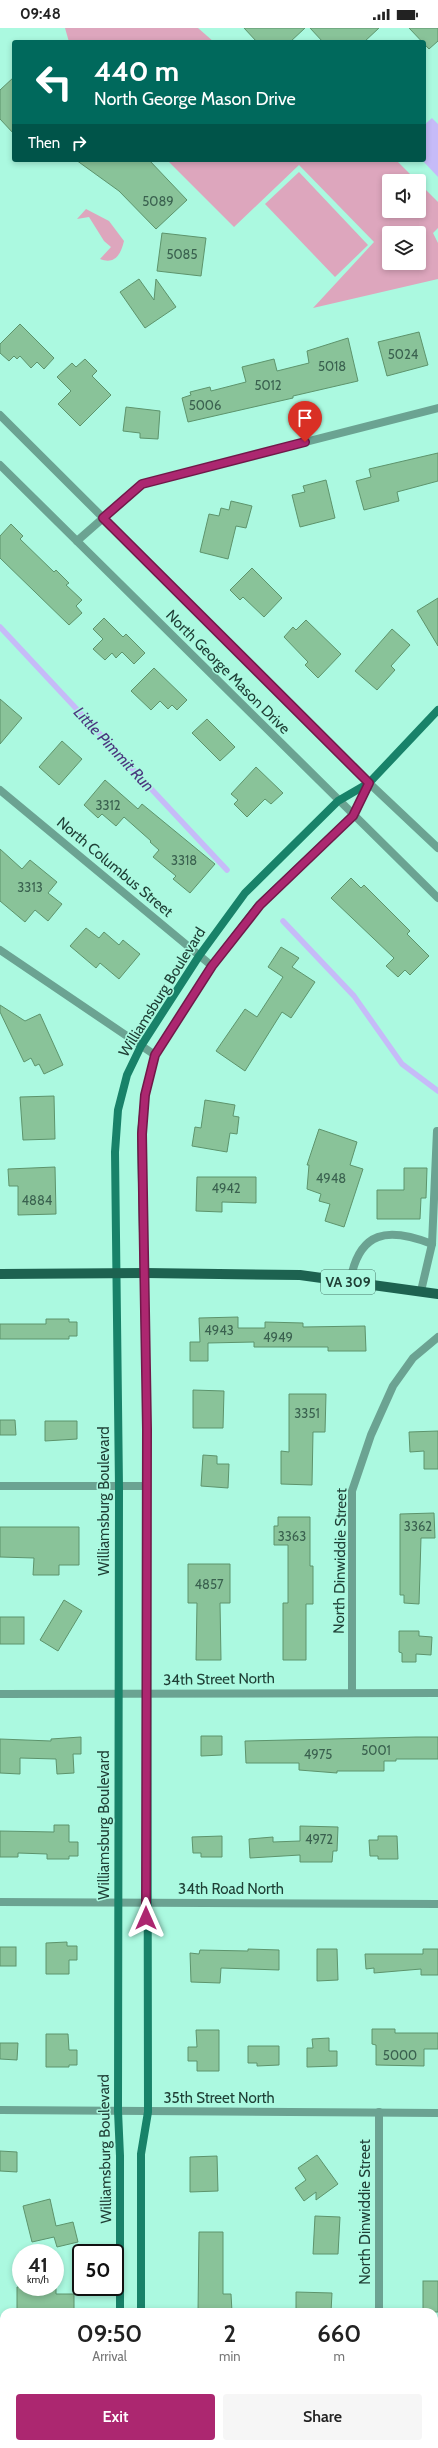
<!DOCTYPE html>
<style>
:root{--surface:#fff;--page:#f6f6f6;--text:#222;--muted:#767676;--accent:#ac2770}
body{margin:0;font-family:Cabin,sans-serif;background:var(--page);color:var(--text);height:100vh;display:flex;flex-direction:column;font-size:15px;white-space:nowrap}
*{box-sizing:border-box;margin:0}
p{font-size:13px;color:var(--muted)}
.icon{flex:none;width:22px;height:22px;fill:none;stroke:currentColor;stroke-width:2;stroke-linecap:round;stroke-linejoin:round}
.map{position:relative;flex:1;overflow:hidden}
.details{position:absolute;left:0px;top:2280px;width:438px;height:140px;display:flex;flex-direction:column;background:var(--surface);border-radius:12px 12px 0 0;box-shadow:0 2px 6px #0003}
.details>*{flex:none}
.hud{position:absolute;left:12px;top:12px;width:414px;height:122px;border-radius:4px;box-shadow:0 2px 6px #0003;background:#00695c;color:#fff;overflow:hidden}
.fabs{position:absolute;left:382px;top:146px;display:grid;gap:8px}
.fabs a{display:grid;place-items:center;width:44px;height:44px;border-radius:4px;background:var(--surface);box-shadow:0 2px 6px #0003;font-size:20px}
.speed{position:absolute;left:12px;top:2216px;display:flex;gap:8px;font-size:20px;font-weight:700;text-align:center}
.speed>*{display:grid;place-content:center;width:52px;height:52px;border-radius:50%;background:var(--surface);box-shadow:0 2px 6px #0003;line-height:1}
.speed small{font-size:10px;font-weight:400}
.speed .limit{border:2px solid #111;border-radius:6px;background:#fff;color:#111}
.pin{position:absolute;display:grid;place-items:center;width:34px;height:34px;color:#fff;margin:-41px -17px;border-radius:50% 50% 50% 0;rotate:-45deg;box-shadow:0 0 4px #0007}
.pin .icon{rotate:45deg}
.me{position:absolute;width:44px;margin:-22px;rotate:0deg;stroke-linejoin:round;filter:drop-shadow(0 0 3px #0008)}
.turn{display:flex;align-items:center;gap:14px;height:84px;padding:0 16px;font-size:18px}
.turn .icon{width:52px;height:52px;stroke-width:2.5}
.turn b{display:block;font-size:28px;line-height:34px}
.then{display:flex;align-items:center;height:38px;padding:0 16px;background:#0003;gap:8px;font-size:15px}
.eta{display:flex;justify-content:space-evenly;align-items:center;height:68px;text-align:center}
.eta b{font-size:24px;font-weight:600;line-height:28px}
.button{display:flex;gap:8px;margin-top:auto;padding:8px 16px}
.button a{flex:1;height:46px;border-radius:4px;background:var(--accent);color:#fff;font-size:16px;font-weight:600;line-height:46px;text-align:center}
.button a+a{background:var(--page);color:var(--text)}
.status{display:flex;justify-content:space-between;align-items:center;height:28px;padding:0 20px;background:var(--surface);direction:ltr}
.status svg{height:11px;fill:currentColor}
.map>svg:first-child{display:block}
.green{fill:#dda6bd;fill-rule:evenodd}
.water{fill:#c6bbf8}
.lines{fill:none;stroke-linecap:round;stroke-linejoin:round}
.stream{stroke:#c6bbf8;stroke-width:5.5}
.building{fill:#89c399;stroke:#5d946c}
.service{stroke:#6ba392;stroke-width:8}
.minor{stroke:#6ba392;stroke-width:8}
.tertiary{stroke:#6ba392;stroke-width:8}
.secondary{stroke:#188269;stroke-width:8}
.primary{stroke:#1d6250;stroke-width:10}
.route-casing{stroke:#701949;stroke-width:10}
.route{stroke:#ac2770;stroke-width:7}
.labels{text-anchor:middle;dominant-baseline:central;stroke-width:3;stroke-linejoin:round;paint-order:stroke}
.number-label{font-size:13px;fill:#3a614f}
.shield{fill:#abf9e0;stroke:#497869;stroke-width:1}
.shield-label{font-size:14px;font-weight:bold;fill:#1f4036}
.street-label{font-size:15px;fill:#1f4036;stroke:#abf9e0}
.water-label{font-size:16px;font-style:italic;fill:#4a387e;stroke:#abf9e0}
</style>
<div class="status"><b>09:48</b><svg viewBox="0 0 49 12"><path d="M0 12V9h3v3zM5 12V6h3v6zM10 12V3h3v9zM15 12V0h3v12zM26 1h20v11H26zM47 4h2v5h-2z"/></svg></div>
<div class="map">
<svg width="438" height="2420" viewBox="0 0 438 2420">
<rect width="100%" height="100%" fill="#abf9e0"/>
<g class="green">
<path d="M65,0H198L214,14H69Z"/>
<path d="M167,132H396L417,153H389V183H419V155L438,174V200L433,205L438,215V251L313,280L374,214L299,137L234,199ZM389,205H419V235H389Z"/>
<path d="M299,144L368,217L335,249L265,176Z"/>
<path d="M86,181L109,193L124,213C121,226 115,237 100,231L111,219L104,213L89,189L77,191Z"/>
</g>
<path class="water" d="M432,90L438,96V149L422,132H424V97Z"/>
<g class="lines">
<g class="stream">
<path d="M0,599L227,842"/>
<path d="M283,893L354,968L402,1036L438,1063"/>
</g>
</g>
<g class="building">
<path d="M244,0H305L290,14H257Z"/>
<path d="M310,0H379L364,14H323Z"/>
<path d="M409,0H438V13L429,21Z"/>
<path d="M14,49V106L0,91V62Z"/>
<path d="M76,132H149L187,172L156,201L119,163Z"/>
<path d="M162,205L206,210L201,248L157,243Z"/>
<path d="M139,251L154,272L156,251L176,279L145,300L120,264Z"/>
<path d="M20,296L54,330L44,341L37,334L31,340L20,328L17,331L14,328L9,333L0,325V316Z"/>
<path d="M419,304L428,337L387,348L378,314Z"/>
<path d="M348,310L358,353L293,368V370L188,394L182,370L191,367L190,364L210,359L211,363L246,354L242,339L274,331L277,343L309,335L307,323Z"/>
<path d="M85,331L97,343L92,348L111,367L80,398L58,376L71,363L57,349L72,335L76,339Z"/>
<path d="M126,379L160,383L158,411L140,410V405L123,403Z"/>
<path d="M438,425V453L397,464L399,473L364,482L356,453L371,449L369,441Z"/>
<path d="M326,452L335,490L300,499L292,467L305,464L303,458Z"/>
<path d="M231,473L252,478L246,500L236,498L228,531L200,524L209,486L219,488L221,480L229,482Z"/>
<path d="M11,496L23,508L20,511L54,544L56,542L69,555L66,557L82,572L76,578L82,585L69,597L0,530V508Z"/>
<path d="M252,540L282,570L264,589L243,569L240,572L230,562Z"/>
<path d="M438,570V618L417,583Z"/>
<path d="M104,590L123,609L126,606L145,625L134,636L122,624L116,630L112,625L105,632L93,621L103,611L93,601Z"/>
<path d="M306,592L341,626L318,650L305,637L308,634L284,609L293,599L296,602Z"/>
<path d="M392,601L410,617L391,638L395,642L377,662L355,643Z"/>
<path d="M154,640L187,672L177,682L172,677L168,681L160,673L151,682L131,663Z"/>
<path d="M0,671L22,690L0,716Z"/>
<path d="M207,691L235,719L220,733L192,705Z"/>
<path d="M62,713L82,731L59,757L39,739Z"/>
<path d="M256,739L283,765L271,776L265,771L247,789L234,776L238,772L231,766Z"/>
<path d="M105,752L138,781L142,776L215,836L190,865L173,851L176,848L153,829L159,822L150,814L151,813L124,789L116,798L102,786L98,790L84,777Z"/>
<path d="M0,821L22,841L30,832L57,854L48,865L62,876L48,893L35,882L25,894L0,873Z"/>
<path d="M351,850L361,860L364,857L410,903L407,906L429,928L410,947L405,942L398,949L386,938L394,930L331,870Z"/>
<path d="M86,900L99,910L104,904L119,917L123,912L140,926L119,951L100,935L96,940L70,918Z"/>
<path d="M281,919L299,930L292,939L315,954L291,990L282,984L245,1043L216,1023L245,981L257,989L283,949L268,939Z"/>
<path d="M0,977L25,993L40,986L63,1037L44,1046L39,1036L35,1038L31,1030L24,1034L0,984Z"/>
<path d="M54,1068L55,1111L23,1112L20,1069Z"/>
<path d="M205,1072L235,1077L233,1088L239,1089L237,1106L230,1105L227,1124L192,1118L195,1099L201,1100Z"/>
<path d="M319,1101L357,1114L350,1137L363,1141L344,1199L325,1193L330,1176L319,1173L321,1166L307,1161L309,1137H307Z"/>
<path d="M55,1139L56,1186L18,1187V1158H9L8,1141Z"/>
<path d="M404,1140H427L426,1170H421L420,1191H377V1162H404Z"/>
<path d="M197,1149H256V1175L222,1174V1184L196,1183Z"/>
<path d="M238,1289V1300H265V1294L303,1295V1299L365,1298L366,1323H328V1319H254V1314L208,1315V1333H190V1314H200L199,1290Z"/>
<path d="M46,1291H69V1294H77V1308H69V1311H0V1296H46Z"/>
<path d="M193,1362L224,1363L223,1400H193Z"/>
<path d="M289,1366H326L325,1404H313L312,1457L281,1456V1423L289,1424Z"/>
<path d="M0,1392H15L16,1407H0Z"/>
<path d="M45,1393H77V1411L45,1413Z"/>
<path d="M438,1403V1441H424V1423L410,1424L409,1404Z"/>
<path d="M203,1427L217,1428V1436H229L228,1460L201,1458Z"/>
<path d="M434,1485L435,1510H421L419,1576L404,1575V1567H400V1486Z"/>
<path d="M278,1489H310V1538H313V1576H306V1632H283V1575H288V1517H274V1498H278Z"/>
<path d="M0,1499H79V1537H59V1547H33L34,1530L0,1529Z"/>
<path d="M188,1536H230V1575H220L221,1632H196L197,1575H188Z"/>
<path d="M64,1572L82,1583L58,1623L40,1612Z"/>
<rect x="0" y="1589" width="24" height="27"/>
<path d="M399,1603H419V1608L432,1609L431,1627L416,1626V1634H402V1625L399,1624Z"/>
<path d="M201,1708H222V1727L201,1728Z"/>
<path d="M81,1709V1726H73L74,1745L57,1746L56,1731L20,1730V1746L0,1745V1711L51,1713V1711Z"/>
<path d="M416,1709H438V1731H396V1733H384V1743H337V1745L299,1742V1735H246L245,1713Z"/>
<path d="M54,1797H69V1814H78V1828H69V1831H47V1826L18,1825V1829H0V1803L54,1804Z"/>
<path d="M300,1798L338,1799L337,1823H333L332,1834H300V1827L250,1830L249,1811L273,1809V1814L300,1813Z"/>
<path d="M222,1808V1829H201V1825H193L192,1809Z"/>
<path d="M378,1808H397L398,1831H378V1828H370L369,1812H378Z"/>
<path d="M67,1914V1918H77V1932H69V1946H46V1915Z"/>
<rect x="0" y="1919" width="16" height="19"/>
<path d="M248,1921L279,1922V1942L221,1940L220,1955L191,1954L190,1925L199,1926L200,1922L248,1923Z"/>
<path d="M317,1921H337L338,1952L317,1953Z"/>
<path d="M423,1921H438V1947H421V1941L374,1945V1940L366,1941L365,1926H423Z"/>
<path d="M372,2001H395V2005H438V2021H424V2038L376,2037V2017L372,2016Z"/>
<path d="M196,2002H219V2043H197V2033H188V2019H197Z"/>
<path d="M46,2006H68L69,2022H77V2037H69V2039H46Z"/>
<path d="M329,2010V2023H337V2038L307,2039V2020H313L312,2011Z"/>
<path d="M0,2015H18L17,2032L0,2031Z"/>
<path d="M248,2018H279V2037L257,2038V2035H248Z"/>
<path d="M0,2123L17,2124V2144L0,2143Z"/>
<path d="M317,2127L338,2156L316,2172V2164L304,2173L295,2160L306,2152L298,2140Z"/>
<path d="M217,2128L218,2163L190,2164V2129Z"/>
<path d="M50,2171L56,2198L73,2194L78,2214L57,2219L54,2209L32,2214L23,2178Z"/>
<path d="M315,2188L340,2189L338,2226H313Z"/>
<path d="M199,2204H223V2266H231L232,2284H198Z"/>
<rect x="423" y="2253" width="15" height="31"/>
<path d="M17,2259H56V2266H74V2284H17Z"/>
<path d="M296,2264L332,2265L331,2284H296Z"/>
</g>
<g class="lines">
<g class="service">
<path d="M350,1254C359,1202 388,1199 432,1216"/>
<path d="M421,1263L432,1216L437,1103"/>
</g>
<g class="minor">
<path d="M77,513L142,456L438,380"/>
<path d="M0,762L212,938"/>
<path d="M0,922L155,1027"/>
<path d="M0,1458H147"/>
<path d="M352,1664V1463L371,1407L393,1358L413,1330L438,1309"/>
<path d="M0,1666L438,1665"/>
<path d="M0,1874L438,1876"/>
<path d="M0,2082L438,2085"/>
<path d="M379,2284V2084"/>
<path d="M379,2420V2416"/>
</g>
<g class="tertiary">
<path d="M0,387L369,755L438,820"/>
<path d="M0,437L438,870"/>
</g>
<g class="secondary">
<path d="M120,2284V2128L118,2083L119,1459L115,1124L118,1082L127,1047L141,1018L199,928L245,865L338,773L369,755L438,682"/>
<path d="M141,2284V2126L148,2084L147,1401L141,1106L145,1067L155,1027L212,938L259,877L353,788L369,756"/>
<path d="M120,2420V2416"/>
<path d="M141,2420V2416"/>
</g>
<path class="primary" d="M0,1246L145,1245L300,1247L438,1266"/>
</g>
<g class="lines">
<g class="route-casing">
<path id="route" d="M146,1890L147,1401L142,1106L145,1067L155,1027L212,938L260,877L353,788L369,755L103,490L142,456L305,414"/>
</g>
<use href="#route" class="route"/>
</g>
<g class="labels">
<g class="number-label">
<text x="158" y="173">5089</text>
<text x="182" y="226">5085</text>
<text x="403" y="326">5024</text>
<text x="332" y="338">5018</text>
<text x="268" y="357">5012</text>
<text x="205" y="377">5006</text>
<text x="108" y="777">3312</text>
<text x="184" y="832">3318</text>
<text x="30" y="859">3313</text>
<text x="331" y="1150">4948</text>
<text x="226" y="1160">4942</text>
<text x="37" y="1172">4884</text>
<text x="219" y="1302">4943</text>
<text x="278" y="1309">4949</text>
<text x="307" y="1385">3351</text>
<text x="418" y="1498">3362</text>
<text x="292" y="1508">3363</text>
<text x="209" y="1556">4857</text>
<text x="376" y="1722">5001</text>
<text x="318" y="1726">4975</text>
<text x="319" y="1811">4972</text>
<text x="400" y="2027">5000</text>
</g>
<rect class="shield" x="321" y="1242" width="54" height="24" rx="3"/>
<g class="shield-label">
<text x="348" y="1254">VA 309</text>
</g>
<g class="street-label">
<text transform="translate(228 644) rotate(45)">North George Mason Drive</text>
<text transform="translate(115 839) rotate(40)">North Columbus Street</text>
<text transform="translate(162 964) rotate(-58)">Williamsburg Boulevard</text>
<text transform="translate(104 1473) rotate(-90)">Williamsburg Boulevard</text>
<text transform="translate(340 1533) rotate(-89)">North Dinwiddie Street</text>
<text transform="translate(219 1651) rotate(-1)">34th Street North</text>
<text transform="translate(104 1797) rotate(-90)">Williamsburg Boulevard</text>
<text x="231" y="1861">34th Road North</text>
<text x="219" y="2070">35th Street North</text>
<text transform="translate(105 2121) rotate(-91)">Williamsburg Boulevard</text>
<text transform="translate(365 2184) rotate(-90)">North Dinwiddie Street</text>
</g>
<g class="water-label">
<text transform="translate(114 721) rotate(47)">Little Pimmit Run</text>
</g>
</g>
</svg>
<div class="fabs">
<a><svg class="icon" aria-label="sound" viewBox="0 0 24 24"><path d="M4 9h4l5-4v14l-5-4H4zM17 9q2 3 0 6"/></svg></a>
<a><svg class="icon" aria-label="layers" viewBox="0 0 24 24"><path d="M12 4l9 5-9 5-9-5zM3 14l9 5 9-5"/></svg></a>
</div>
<div class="speed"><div>41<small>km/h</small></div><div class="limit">50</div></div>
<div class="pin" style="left:305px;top:414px;background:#d93025"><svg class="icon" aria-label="arrive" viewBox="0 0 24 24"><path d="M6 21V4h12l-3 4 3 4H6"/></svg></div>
<svg class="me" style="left:146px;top:1890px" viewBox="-20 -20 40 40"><path d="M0-17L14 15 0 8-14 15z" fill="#ac2770" stroke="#fff" stroke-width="4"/></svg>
<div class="hud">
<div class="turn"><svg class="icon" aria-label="left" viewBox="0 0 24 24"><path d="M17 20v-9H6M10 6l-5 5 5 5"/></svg><div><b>440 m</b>North George Mason Drive</div></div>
<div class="then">Then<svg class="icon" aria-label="right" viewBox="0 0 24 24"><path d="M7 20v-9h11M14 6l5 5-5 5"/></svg></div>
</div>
<section class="details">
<div class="eta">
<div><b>09:50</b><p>Arrival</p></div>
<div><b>2</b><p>min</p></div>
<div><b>660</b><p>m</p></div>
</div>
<div class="button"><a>Exit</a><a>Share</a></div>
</section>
</div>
